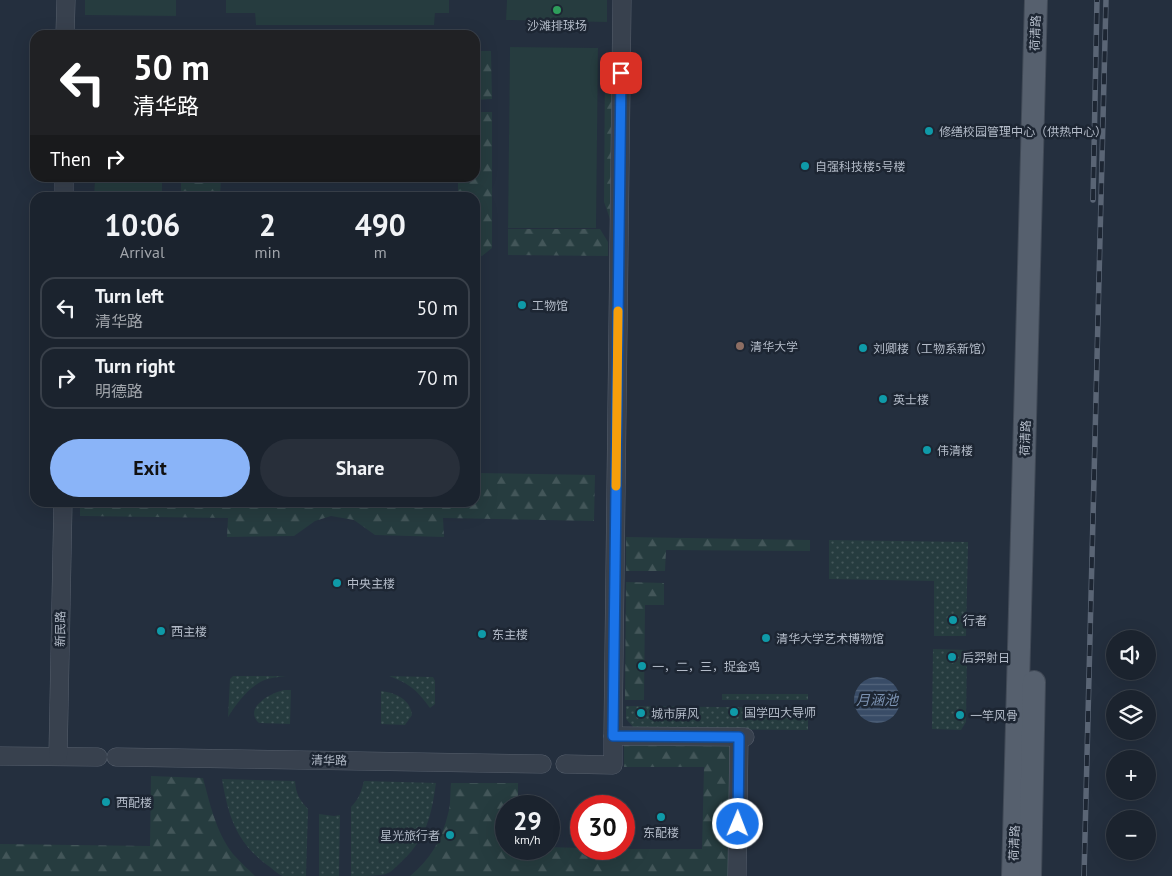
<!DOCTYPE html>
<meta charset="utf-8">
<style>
:root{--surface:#1b232e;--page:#282f3a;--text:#f1f3f6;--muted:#a0a4aa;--line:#39404a;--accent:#8ab4f8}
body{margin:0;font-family:"PT Sans","Noto Sans SC",sans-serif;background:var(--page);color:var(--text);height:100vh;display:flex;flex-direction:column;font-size:19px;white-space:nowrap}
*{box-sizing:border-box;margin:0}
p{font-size:16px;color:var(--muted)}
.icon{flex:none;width:28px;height:28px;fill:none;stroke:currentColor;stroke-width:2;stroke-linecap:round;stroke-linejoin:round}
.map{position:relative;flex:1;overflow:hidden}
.side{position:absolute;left:30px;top:192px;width:450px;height:315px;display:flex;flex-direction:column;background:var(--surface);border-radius:15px;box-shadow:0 5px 20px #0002,0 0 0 1px var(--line)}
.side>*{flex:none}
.guide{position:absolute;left:30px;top:30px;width:450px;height:152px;border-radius:15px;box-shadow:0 5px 20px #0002,0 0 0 1px var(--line);background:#202124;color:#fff;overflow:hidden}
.buttons{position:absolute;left:1106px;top:630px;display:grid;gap:10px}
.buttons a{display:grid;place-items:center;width:50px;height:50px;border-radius:50%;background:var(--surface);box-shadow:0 5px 20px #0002,0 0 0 1px var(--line);font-size:25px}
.speed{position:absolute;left:495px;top:795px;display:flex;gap:10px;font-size:25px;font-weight:700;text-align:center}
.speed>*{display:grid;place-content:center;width:65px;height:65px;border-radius:50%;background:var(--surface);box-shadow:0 5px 20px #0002,0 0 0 1px var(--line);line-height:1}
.speed small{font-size:12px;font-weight:400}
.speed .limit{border:8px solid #d22;background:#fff;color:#111}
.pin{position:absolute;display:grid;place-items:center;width:42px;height:42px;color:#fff;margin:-21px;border-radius:10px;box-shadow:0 2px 8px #0006}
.me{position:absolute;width:55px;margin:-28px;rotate:1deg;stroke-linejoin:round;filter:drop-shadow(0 0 4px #0008)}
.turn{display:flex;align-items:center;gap:18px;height:105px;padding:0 20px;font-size:22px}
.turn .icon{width:65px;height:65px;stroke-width:2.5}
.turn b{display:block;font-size:35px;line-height:42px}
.then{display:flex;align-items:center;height:48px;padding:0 20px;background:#0003;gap:10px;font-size:19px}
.eta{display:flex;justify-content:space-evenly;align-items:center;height:85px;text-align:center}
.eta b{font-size:30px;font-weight:700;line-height:35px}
.cta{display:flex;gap:10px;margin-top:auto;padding:10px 20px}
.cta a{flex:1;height:58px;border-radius:30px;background:var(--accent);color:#111;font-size:20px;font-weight:700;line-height:58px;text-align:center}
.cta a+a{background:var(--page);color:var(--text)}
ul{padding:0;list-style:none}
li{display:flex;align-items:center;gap:15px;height:62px;margin:0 10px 8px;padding:0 10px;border:2px solid var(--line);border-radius:15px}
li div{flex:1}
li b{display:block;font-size:19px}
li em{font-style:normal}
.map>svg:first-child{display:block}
.grass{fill:url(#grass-dots)}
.forest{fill:url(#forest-firs)}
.pitch{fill:#263c3f}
.water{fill:url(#water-rules)}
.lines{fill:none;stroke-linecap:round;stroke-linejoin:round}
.minor-casing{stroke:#565f6c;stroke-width:19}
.major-casing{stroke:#414a57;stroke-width:24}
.minor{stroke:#38414e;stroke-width:18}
.major{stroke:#56606e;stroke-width:22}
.rail-casing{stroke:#5a6575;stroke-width:5.5}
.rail{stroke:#1d2633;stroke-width:4;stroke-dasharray:11;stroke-linecap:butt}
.route-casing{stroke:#114b97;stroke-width:12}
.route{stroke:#1a73e8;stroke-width:9}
.slow{stroke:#f59e0b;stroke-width:9}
.leisure-dot{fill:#2e9e5b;stroke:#1d2633;stroke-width:2}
.culture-dot{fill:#0f9aa8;stroke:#1d2633;stroke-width:2}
.education-dot{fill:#8d6e63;stroke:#1d2633;stroke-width:2}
.labels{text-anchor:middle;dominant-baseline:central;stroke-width:5;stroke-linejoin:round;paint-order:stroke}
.poi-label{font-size:12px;fill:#b4bcc9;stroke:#1d2633;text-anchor:start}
.street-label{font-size:12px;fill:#b4bcc9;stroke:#1d2633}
.water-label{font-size:14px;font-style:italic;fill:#7c92b1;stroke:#1d2633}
</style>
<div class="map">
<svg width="1172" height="876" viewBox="0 0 1172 876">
<defs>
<pattern id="grass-dots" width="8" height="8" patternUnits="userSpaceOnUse" patternTransform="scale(1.25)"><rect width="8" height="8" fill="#263c3f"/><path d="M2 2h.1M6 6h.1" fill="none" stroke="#435659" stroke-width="1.8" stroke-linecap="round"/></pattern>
<pattern id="forest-firs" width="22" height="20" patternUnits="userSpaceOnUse" patternTransform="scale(1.25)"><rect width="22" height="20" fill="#263c3f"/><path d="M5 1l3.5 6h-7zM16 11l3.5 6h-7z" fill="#435659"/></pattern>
<pattern id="water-rules" width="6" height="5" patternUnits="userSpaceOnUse" patternTransform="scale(1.25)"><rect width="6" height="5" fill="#394c67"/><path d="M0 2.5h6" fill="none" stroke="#53647b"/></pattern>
</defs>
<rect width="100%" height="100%" fill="#242f3e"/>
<g class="grass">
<path d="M829,540L968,542L966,636H934V581L829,579Z"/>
<path d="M933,649L967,650L966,722L961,730L932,729Z"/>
<path d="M233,676H286C278,677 269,678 262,681C247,689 237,703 228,717L230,679Z"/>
<path d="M389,676L433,677L435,681V704L430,708C417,690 410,684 389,676Z"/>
<path d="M284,690H291L290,724L259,723C243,708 270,693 284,690Z"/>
<path d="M381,691C396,693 410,699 412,715L405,725L381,724Z"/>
<rect x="722" y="694" width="86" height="6"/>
<path d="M626,706L808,708V730L635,729L626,719Z"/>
<path d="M222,779L295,781C296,794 299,799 308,809L306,876C299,876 290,876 283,876C278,875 272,868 267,865C236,842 228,815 222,779Z"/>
<path d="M364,781L436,783C431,818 426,840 398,865C394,869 389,874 382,875C373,876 361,876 351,876V807C359,799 361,792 364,781Z"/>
<path d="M319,814L334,816L340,815L339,876H319Z"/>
</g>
<g class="forest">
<path d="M617,45L615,233L604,202L605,62Z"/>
<path d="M475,51H491L492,99L475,100Z"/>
<path d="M475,112H492V248L482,256L475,255V198L458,197V178H475Z"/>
<path d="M181,178H221L220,197H181Z"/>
<path d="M508,229H600L608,242V256L508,255Z"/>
<path d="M475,473L595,475L594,521L443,518L444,537L375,535L354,520L331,516L315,521L294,536L227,537L228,518L80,516V502H475Z"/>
<path d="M626,537L810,540V551L666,550L665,571H626Z"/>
<path d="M626,582L664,583V605H645L644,700H625Z"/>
<path d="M624,741L732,742L730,876H410C430,860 442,839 448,814C451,804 450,793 451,783H518V806H506V849H549V847L581,848V849H702L704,767H624Z"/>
<path d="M151,776L203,778C210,804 216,832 233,854C240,862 248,869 255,876H0V844L150,846Z"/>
</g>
<g class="pitch">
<path d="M85,0H176V16L85,15Z"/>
<path d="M226,0H449V13H435L434,25H256L255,13H226Z"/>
<path d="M507,0H607V22L506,20Z"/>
<path d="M510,47L598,48L596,228H508Z"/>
<path d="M95,178H162V197H94Z"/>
</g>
<circle class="water" cx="877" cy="700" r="23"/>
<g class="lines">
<g class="minor-casing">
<g id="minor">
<path d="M65,35L66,0"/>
<path d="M64,198V178"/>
<path d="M613,736L622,0"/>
<path d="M0,756L98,757"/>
<path d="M58,756L63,502"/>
<path d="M116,757L542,764"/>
<path d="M565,764L613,765V736L745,737"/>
<path d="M737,876L739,737"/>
</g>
</g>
<g class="major-casing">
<g id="major">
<path d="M1013,876L1036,0"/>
<path d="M1030,876L1034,682"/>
</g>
</g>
<use href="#minor" class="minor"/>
<use href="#major" class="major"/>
<g class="rail-casing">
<g id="rail">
<path d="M1093,200L1097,0"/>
<path d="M1084,876L1106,0"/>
</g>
</g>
<use href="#rail" class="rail"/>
</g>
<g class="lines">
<g class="route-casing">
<path id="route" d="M621,73L613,736L739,737L738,824"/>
</g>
<use href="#route" class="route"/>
<path class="slow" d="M616,486L618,311"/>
</g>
<circle class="leisure-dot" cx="557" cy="10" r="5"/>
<g class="culture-dot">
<circle cx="929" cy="131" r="5"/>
<circle cx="805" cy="166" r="5"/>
<circle cx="522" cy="305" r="5"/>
<circle cx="863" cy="348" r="5"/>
<circle cx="883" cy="399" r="5"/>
<circle cx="927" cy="450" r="5"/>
<circle cx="337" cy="583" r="5"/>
<circle cx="953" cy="620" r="5"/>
<circle cx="161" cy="631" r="5"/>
<circle cx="482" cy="634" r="5"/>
<circle cx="766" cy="638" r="5"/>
<circle cx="952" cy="657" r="5"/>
<circle cx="642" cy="666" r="5"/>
<circle cx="734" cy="712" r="5"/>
<circle cx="641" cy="713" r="5"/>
<circle cx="960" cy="715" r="5"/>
<circle cx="106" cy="802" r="5"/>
<circle cx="661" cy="817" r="5"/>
<circle cx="450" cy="835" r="5"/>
</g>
<circle class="education-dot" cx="740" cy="346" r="5"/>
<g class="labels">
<g class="poi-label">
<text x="557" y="25" text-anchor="middle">沙滩排球场</text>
<text x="939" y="131">修缮校园管理中心（供热中心）</text>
<text x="815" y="166">自强科技楼5号楼</text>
<text x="532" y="305">工物馆</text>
<text x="750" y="346">清华大学</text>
<text x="873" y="348">刘卿楼（工物系新馆）</text>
<text x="893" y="399">英士楼</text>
<text x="937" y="450">伟清楼</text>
<text x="347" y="583">中央主楼</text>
<text x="963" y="620">行者</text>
<text x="171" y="631">西主楼</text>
<text x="492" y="634">东主楼</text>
<text x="776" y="638">清华大学艺术博物馆</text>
<text x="962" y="657">后羿射日</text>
<text x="652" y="666">一，二，三，捉金鸡</text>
<text x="744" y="712">国学四大导师</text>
<text x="651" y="713">城市屏风</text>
<text x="970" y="715">一竿风骨</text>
<text x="116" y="802">西配楼</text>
<text x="661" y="832" text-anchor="middle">东配楼</text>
<text x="440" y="835" text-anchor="end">星光旅行者</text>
</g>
<g class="street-label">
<text transform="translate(1035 33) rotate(-88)">荷清路</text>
<text transform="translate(1025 438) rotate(-88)">荷清路</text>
<text transform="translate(60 629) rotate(-89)">新民路</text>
<text transform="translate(329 760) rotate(1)">清华路</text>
<text transform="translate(1014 843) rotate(-88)">荷清路</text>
</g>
<g class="water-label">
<text x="877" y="700">月涵池</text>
</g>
</g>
</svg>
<div class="buttons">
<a><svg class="icon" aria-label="sound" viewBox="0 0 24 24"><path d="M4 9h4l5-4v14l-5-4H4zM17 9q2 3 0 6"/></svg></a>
<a><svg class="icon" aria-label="layers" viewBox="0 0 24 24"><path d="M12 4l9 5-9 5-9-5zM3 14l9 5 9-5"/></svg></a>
<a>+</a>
<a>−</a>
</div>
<div class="speed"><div>29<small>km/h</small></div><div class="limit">30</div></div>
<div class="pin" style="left:621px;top:73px;background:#d93025"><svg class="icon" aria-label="arrive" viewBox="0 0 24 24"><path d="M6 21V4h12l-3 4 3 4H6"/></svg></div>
<svg class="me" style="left:738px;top:824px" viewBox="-20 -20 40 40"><circle r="17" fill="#1a73e8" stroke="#fff" stroke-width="3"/><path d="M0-11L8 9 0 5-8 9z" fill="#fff"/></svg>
<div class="guide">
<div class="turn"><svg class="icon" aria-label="left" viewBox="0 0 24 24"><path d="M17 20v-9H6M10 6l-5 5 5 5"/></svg><div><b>50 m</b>清华路</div></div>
<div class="then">Then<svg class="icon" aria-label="right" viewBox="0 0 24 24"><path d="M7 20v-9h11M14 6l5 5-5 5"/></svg></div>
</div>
<section class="side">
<div class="eta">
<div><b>10:06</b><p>Arrival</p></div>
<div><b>2</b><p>min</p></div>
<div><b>490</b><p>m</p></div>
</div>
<ul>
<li><svg class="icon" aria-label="left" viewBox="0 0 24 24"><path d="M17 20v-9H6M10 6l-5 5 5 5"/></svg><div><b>Turn left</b><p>清华路</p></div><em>50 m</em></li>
<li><svg class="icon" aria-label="right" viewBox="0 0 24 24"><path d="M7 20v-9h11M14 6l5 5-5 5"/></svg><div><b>Turn right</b><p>明德路</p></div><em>70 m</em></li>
</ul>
<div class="cta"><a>Exit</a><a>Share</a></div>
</section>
</div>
